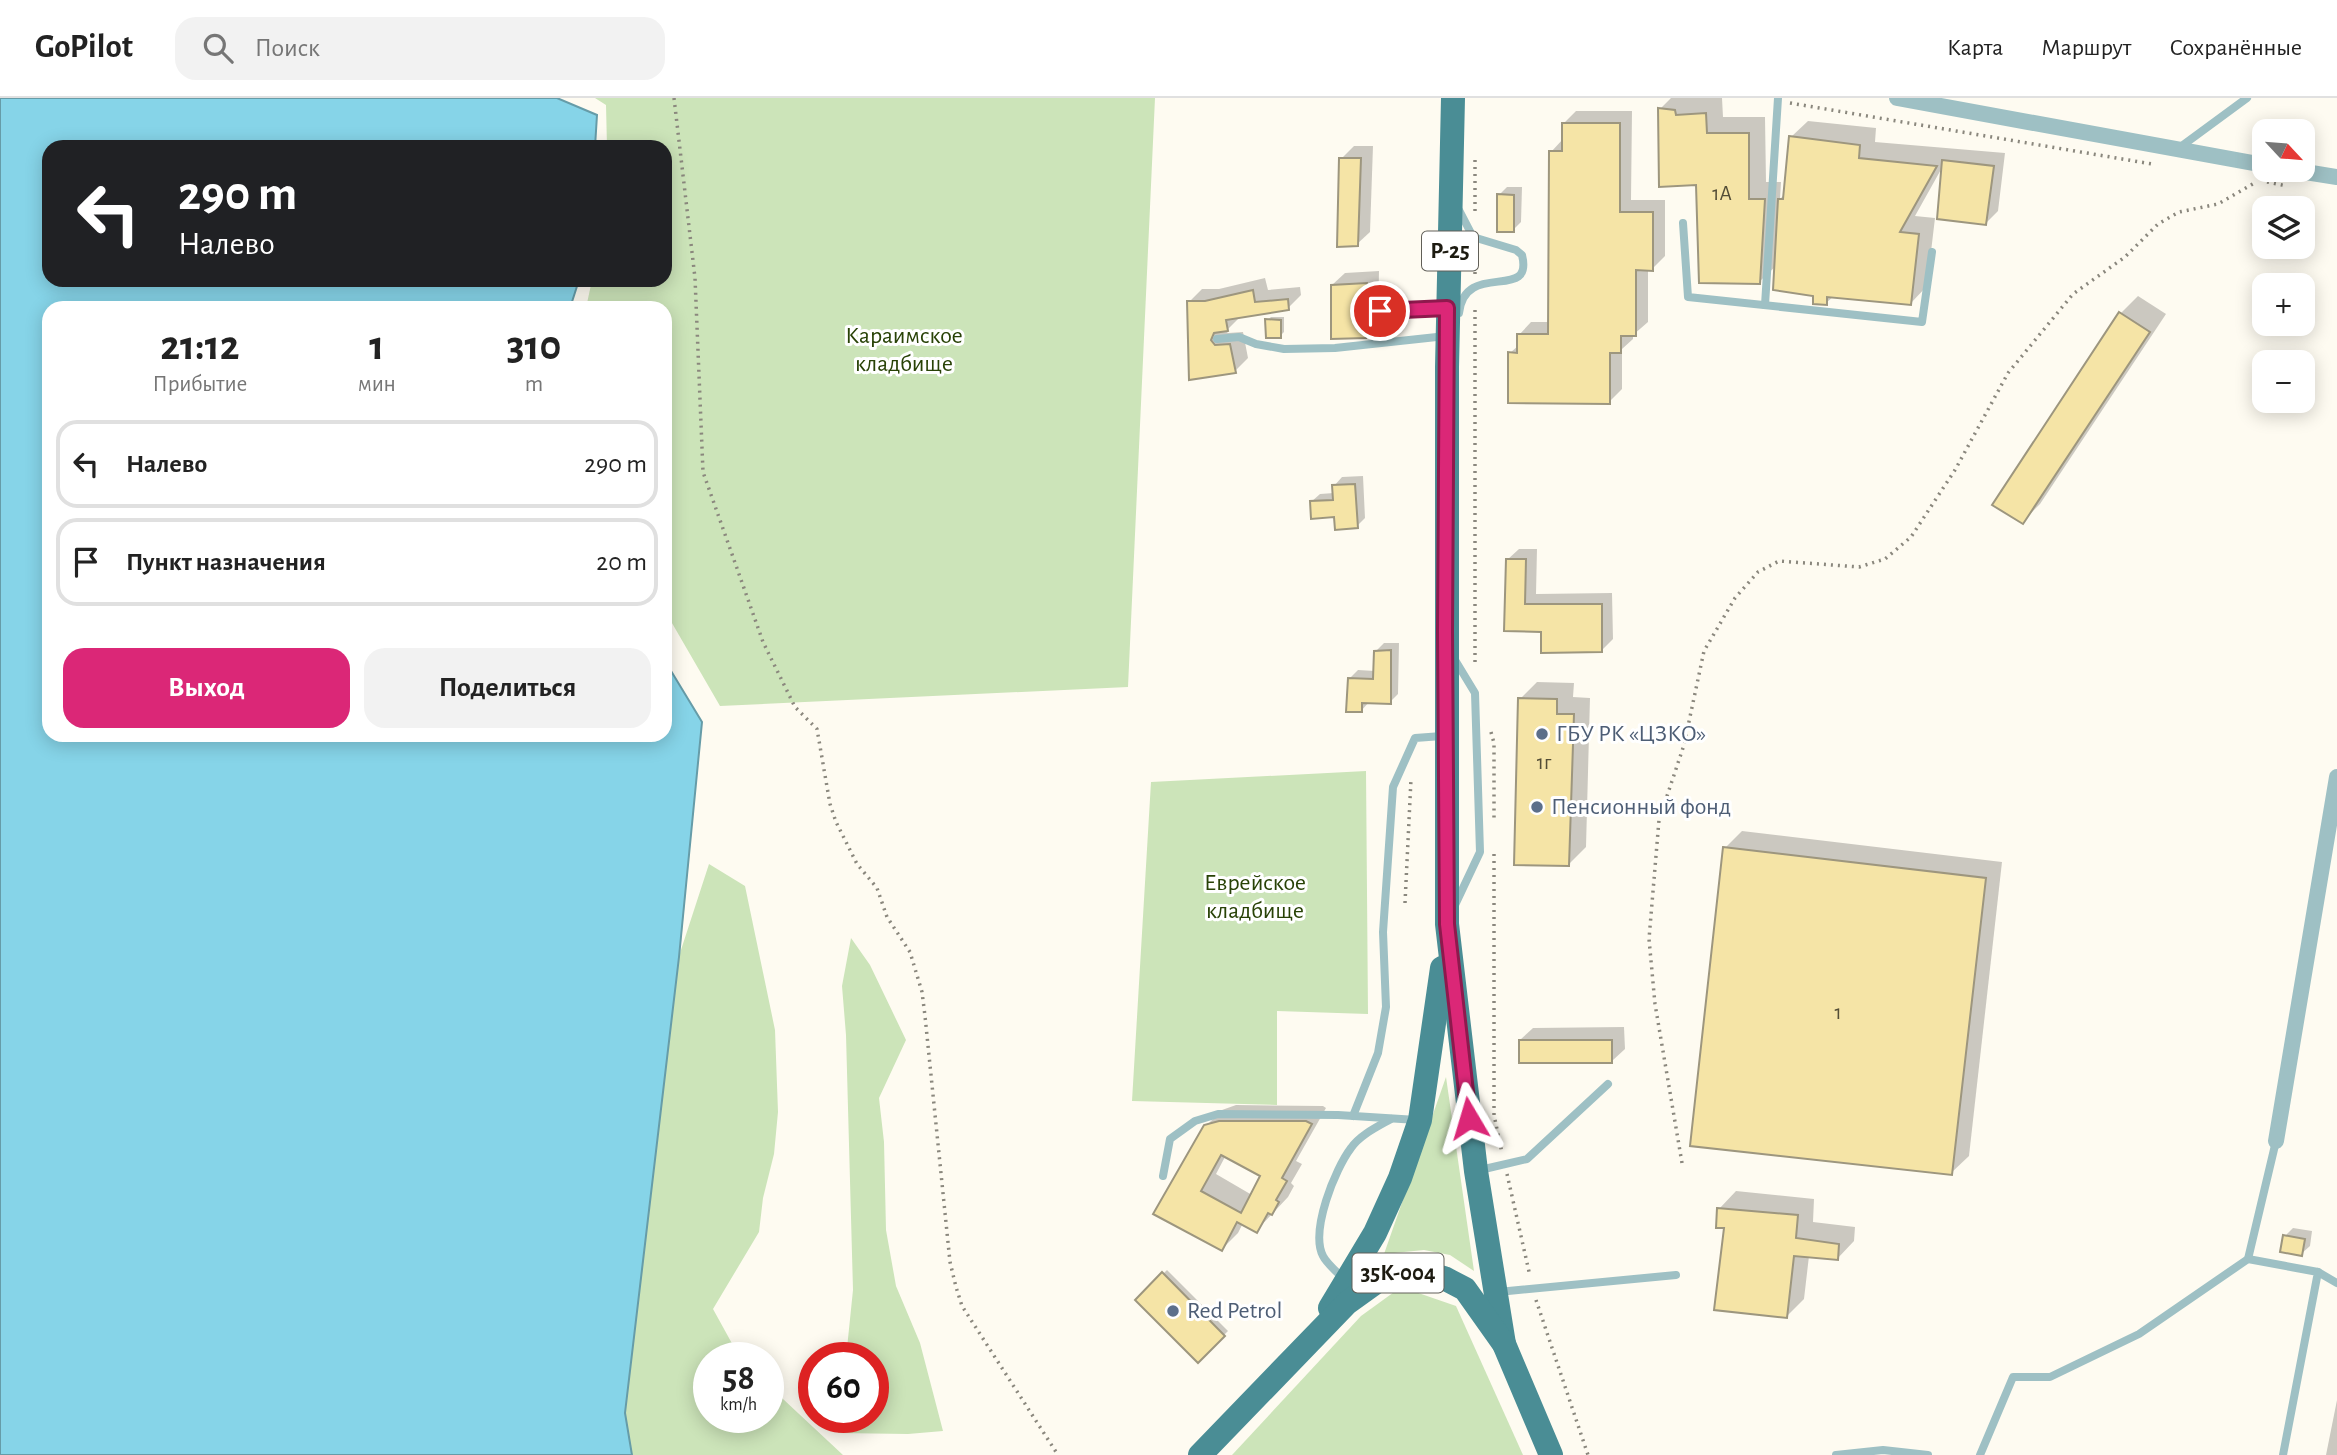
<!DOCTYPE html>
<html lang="ru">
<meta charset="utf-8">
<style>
:root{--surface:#fff;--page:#f2f2f2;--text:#222;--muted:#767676;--line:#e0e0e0;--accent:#db2777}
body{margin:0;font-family:"Alegreya Sans",sans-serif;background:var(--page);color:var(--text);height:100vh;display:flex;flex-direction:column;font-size:26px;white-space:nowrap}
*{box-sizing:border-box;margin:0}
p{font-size:23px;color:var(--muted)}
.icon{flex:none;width:38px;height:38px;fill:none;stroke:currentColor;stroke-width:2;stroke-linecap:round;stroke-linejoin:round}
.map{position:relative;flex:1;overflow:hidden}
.side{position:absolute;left:42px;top:203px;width:630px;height:441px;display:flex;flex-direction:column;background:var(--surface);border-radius:21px;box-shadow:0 4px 18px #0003}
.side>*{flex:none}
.hud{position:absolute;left:42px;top:42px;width:630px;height:147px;border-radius:21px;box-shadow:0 4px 18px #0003;background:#202124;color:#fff;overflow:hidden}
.needle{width:46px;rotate:116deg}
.controls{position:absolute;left:2252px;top:21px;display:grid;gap:14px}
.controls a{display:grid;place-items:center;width:63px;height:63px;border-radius:14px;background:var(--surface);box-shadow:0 4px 18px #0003;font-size:35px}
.speed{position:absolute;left:693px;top:1244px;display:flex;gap:14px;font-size:35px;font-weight:700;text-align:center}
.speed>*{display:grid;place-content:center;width:91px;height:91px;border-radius:50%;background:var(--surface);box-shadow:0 4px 18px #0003;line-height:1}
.speed small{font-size:18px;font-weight:400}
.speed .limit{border:10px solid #d22;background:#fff;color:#111}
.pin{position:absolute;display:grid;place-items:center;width:60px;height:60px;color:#fff;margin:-30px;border:4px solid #fff;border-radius:50%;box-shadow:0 2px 7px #0007}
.me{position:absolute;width:77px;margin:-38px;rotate:353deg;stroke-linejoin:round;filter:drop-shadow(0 0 5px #0008)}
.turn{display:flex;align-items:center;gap:24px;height:147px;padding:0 21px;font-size:32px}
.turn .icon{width:91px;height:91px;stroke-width:2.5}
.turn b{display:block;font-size:49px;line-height:60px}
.eta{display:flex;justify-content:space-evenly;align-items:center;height:119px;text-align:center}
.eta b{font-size:42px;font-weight:600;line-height:49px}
.button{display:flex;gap:14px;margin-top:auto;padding:14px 21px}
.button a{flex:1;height:80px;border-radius:21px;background:var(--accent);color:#fff;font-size:28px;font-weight:600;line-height:80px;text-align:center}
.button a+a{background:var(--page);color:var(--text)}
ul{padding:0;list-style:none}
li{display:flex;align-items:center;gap:21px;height:88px;margin:0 14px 10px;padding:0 7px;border:4px solid var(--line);border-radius:21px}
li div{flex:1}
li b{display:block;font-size:26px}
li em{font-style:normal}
header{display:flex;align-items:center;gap:42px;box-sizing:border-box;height:98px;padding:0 35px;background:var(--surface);border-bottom:2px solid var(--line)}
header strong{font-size:33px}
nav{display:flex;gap:38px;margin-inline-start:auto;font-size:24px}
.search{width:490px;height:63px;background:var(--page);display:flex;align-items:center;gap:18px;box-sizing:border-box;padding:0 24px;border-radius:21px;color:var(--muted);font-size:26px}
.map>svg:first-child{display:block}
.green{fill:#cce4b9}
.water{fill:#86d4e8;stroke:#669ca8;stroke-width:2}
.shadow{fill:#0003;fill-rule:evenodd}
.building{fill:#f5e4a6;stroke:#9d967e;stroke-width:2;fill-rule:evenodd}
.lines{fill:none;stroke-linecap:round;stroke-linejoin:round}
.path{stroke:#8a877d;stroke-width:3.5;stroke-dasharray:2 5;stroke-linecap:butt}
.lane{stroke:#9ec0c4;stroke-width:8}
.street{stroke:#9ec0c4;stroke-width:16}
.primary{stroke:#4a8d95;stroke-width:24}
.route-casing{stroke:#8e194d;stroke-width:18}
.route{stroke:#db2777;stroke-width:12}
.service-dot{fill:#5c6f8a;stroke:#fff;stroke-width:2.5}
.labels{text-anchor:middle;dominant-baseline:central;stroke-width:6;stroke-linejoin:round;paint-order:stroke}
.number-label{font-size:21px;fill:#534d36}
.shield{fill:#fff;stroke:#615f58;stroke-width:2}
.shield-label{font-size:23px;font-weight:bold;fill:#1d1b11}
.park-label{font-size:24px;fill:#284206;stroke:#fff}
.service-label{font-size:24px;fill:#4e5e75;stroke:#fff;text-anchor:start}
</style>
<header>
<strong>GoPilot</strong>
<div class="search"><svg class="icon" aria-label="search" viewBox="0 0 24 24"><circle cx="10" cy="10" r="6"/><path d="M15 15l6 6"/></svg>Поиск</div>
<nav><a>Карта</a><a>Маршрут</a><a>Сохранённые</a></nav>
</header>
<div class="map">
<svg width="2337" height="1357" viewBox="0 0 2337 1357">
<rect width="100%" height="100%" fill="#fefbf1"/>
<g class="green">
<path d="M595,0H1155L1128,589L720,608L665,513V210H586L592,182H665V49H607L606,7Z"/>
<path d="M665,563L702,624L680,855L709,766L745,788L775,932L778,1014L774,1056L763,1100L759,1134L713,1211L740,1260H709V1320H768V1287L843,1357H406L665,637Z"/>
<path d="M1366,673L1368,916L1277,913V1007L1132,1003L1151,684Z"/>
<path d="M851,840L870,867L906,942L879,1000L884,1044L886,1132L896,1188L920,1245L943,1333L908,1336L838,1335L840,1320H873V1260H846L853,1192L846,937L842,888Z"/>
<path d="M1446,979L1474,1173L1450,1157L1424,1152L1384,1156Z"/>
<path d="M1401,1189L1456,1208L1523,1357H1232L1361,1218Z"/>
</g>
<path class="water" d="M0,0H557L597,17L595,49H49V182H579L570,210H49V637H665V563L702,624L679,859L625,1315L632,1357H0Z"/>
<g class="shadow">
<path d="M1671,0H1722L1723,19H1765L1766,84H1781L1780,101L1785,96L1791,39L1808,23L1876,30L1875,44L2005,55L1998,113L1985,126L1943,68L1915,118L1935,120L1927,188L1911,205L1834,198L1826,205L1777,167L1759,184L1697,85L1660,11Z"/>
<path d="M1576,13H1632L1631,102H1665V158L1652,171H1648V224L1633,237V241L1622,251V291L1609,304L1510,255L1519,247V237L1531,224H1550L1551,54L1563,41V26Z"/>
<path d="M1354,48H1373L1370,134L1357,146L1341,61Z"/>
<path d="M1507,89H1522L1521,124L1513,132L1499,97Z"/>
<path d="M1379,173L1378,225L1365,238L1332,187L1345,175Z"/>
<path d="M1265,180L1268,192L1300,189L1301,197L1288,210L1241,218L1226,233L1228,235L1243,234L1248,260L1235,273L1191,280L1189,204L1202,191H1219Z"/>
<path d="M2138,198L2166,216L2040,406L2023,423L2120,216Z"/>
<path d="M1271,219H1284V234L1280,238L1267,222Z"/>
<path d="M1363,378L1365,420L1357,428L1311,404L1320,396L1334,395V388L1342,379Z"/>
<path d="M1519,451H1537L1536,496L1612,495L1613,541L1601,553L1543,532L1506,531L1507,462Z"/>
<path d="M1384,545H1399L1398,596L1390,604H1369L1361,613L1350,580L1358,572L1375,573V554Z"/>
<path d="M1537,584L1574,585L1573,599L1590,600L1586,749L1569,766L1520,601Z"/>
<path d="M1742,733L2002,764L1969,1058L1951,1075L1725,750Z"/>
<path d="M1624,929L1625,951L1612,963L1520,942L1533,930Z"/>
<path d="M1236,1007L1323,1008L1326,1010L1296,1063L1302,1066L1291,1085L1294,1088L1288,1099L1256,1133L1243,1125L1238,1135L1222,1151L1156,1115L1206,1028L1222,1012ZM1226,1057L1263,1078L1252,1097L1216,1076Z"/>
<path d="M1736,1093L1814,1101L1813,1124L1855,1129L1854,1143L1837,1161L1809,1158L1804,1201L1787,1218L1719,1111Z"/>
<path d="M2293,1130L2312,1133L2310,1148L2301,1156L2285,1138Z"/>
<path d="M1167,1172L1228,1233L1198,1263L1137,1202Z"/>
<path d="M2337,1302V1357H2326Z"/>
</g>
<g class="building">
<path d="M1658,10L1675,12L1676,17L1706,15L1707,35H1749V101H1765L1760,186L1699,185L1696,87L1659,89Z"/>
<path d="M1562,25H1620V114H1653V173L1636,172V238H1621V255H1610V306L1508,305V254L1517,255V236H1548L1549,53H1562Z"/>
<path d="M1789,38L1860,47L1859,60L1937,68L1900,134L1919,136L1911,207L1827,199V207L1813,206V198L1773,192L1778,101H1783Z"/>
<path d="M1339,60H1361L1358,148L1337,149Z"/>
<path d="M1942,62L1994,68L1986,127L1937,121Z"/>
<path d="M1497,96L1514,97V134H1497Z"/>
<path d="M1367,185L1366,240L1331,241V187Z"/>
<path d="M1253,192L1255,204L1288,201L1289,212L1226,222L1228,233L1214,235L1211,242L1215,247L1230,246L1236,275L1189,282L1187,203H1205Z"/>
<path d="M2119,214L2150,234L2023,426L1992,407Z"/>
<path d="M1265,221L1281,222V240H1266Z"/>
<path d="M1355,386L1358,430L1335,432L1334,419L1311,421L1310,403L1333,402L1332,387Z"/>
<path d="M1506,461H1526L1525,506H1602V554L1541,555V534L1504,533Z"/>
<path d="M1391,552V606L1362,605V614H1346L1348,580L1373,581L1374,553Z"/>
<path d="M1518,600L1557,601V616H1574L1569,768L1514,767Z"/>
<path d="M1723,749L1986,780L1952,1077L1690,1048Z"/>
<rect x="1519" y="942" width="93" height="23"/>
<path d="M1219,1023H1306L1312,1026L1282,1080L1287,1083L1276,1102L1279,1104L1272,1117L1268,1115L1257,1135L1237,1124L1222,1153L1153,1116L1204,1027ZM1221,1057L1260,1078L1241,1115L1201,1093Z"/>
<path d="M1717,1110L1798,1117L1796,1140L1839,1146L1838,1162L1794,1158L1787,1220L1714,1212L1724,1130H1716Z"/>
<path d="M2283,1137L2305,1141L2302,1158L2280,1154Z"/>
<path d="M1162,1174L1225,1238L1198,1265L1135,1202Z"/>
</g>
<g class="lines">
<g class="path">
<path d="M674,0L695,180L703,374L763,544L795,609L817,631L830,706L836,724L857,766L877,790L887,819L910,854L922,894L925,918L950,1164L956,1189L962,1208L1058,1357"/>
<path d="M1790,5L2152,66"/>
<path d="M2267,84L2287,88"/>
<path d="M1475,113V62"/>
<path d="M1475,176V153"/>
<path d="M1475,212V568"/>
<path d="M1491,634L1494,645V720"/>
<path d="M1494,756V1017L1502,1055"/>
<path d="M1405,805L1411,681"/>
<path d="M1682,1065L1655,906L1649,841L1659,722L1684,647L1704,553L1735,500L1758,474L1779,463L1859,469L1885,461L1911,439L1955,372L2008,275L2073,196L2125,159L2158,126L2179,114L2218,106L2256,84"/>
<path d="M1507,1076L1530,1178"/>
<path d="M1536,1202L1588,1357"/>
</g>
<g class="lane">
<path d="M2179,50L2247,0"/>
<path d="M1683,125L1688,199L1922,224L1932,154"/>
<path d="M1765,207L1778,0"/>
<path d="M1380,213L1447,210"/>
<path d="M1459,215C1465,161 1534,205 1522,157L1516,152L1473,139L1459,112"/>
<path d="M1217,241L1239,239L1256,246L1284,251L1335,250L1446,238"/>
<path d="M1455,562L1475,595L1480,754L1455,807"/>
<path d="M1353,1018L1378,955L1386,909L1383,834L1393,689L1415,640L1442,638"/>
<path d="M1480,1072L1527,1061L1608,986"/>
<path d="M1163,1078L1170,1041L1195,1023L1218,1016L1338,1017L1417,1022"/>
<path d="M2248,1161L2318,1174L2283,1357"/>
<path d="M2318,1174L2337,1185"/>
<path d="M1345,1182C1338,1175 1327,1166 1323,1158C1310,1133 1335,1071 1351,1050C1360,1037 1377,1029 1391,1021"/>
<path d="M1498,1194L1676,1177"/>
<path d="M1836,1357L1883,1352L1928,1357"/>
<path d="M1980,1357L2013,1279H2050L2139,1236L2248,1161L2276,1043"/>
</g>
<g class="street">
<path d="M1897,0L2264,67"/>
<path d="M2293,72L2337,79"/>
<path d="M2276,1043L2337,679"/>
</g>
<g class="primary">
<path d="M1453,0L1447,269V826L1476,1073L1504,1246"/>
<path d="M1330,1210L1375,1135L1400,1080L1420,1022L1442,870"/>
<path d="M1200,1357L1347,1205L1379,1182L1400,1174H1422L1444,1180L1465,1191L1504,1246L1551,1357"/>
</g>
</g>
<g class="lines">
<g class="route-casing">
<path id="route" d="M1380,213L1447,210L1445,533L1447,826L1469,1020"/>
</g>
<use href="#route" class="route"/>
</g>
<g class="service-dot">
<circle cx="1542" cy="636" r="7"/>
<circle cx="1537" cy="709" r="7"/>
<circle cx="1173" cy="1213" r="7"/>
</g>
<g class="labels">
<g class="number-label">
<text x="1722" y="95">1А</text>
<text x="1544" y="664">1г</text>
<text x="1838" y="914">1</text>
</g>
<g class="shield">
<rect x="1422" y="133.5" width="56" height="39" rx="5"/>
<rect x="1352.5" y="1155.5" width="91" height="39" rx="5"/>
</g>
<g class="shield-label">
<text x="1450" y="153">Р-25</text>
<text x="1398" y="1175">35К-004</text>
</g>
<g class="park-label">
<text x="904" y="238">Караимское<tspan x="904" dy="28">кладбище</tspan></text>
<text x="1255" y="785">Еврейское<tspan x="1255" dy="28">кладбище</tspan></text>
</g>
<g class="service-label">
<text x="1556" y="636">ГБУ РК «ЦЗКО»</text>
<text x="1551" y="709">Пенсионный фонд</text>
<text x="1187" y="1213">Red Petrol</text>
</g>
</g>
</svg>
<div class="controls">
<a><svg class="needle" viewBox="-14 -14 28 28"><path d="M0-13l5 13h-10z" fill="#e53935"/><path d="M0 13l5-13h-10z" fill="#767676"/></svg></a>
<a><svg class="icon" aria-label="layers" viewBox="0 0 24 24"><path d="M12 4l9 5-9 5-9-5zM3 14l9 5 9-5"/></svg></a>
<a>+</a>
<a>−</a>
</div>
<div class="speed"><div>58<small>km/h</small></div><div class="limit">60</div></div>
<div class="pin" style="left:1380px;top:213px;background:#d93025"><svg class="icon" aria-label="arrive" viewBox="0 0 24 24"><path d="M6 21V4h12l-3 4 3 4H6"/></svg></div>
<svg class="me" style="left:1469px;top:1020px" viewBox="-20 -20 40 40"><path d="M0-17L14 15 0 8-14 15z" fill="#db2777" stroke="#fff" stroke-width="4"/></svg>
<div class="hud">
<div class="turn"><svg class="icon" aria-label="left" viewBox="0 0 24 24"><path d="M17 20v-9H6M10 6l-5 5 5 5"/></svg><div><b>290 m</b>Налево</div></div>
</div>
<section class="side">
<div class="eta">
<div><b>21:12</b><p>Прибытие</p></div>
<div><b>1</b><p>мин</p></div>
<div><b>310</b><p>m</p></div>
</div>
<ul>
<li><svg class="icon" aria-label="left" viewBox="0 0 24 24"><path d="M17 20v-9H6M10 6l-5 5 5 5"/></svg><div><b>Налево</b></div><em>290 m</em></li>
<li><svg class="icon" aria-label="arrive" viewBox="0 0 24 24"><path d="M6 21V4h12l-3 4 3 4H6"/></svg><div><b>Пункт назначения</b></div><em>20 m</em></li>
</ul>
<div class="button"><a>Выход</a><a>Поделиться</a></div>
</section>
</div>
